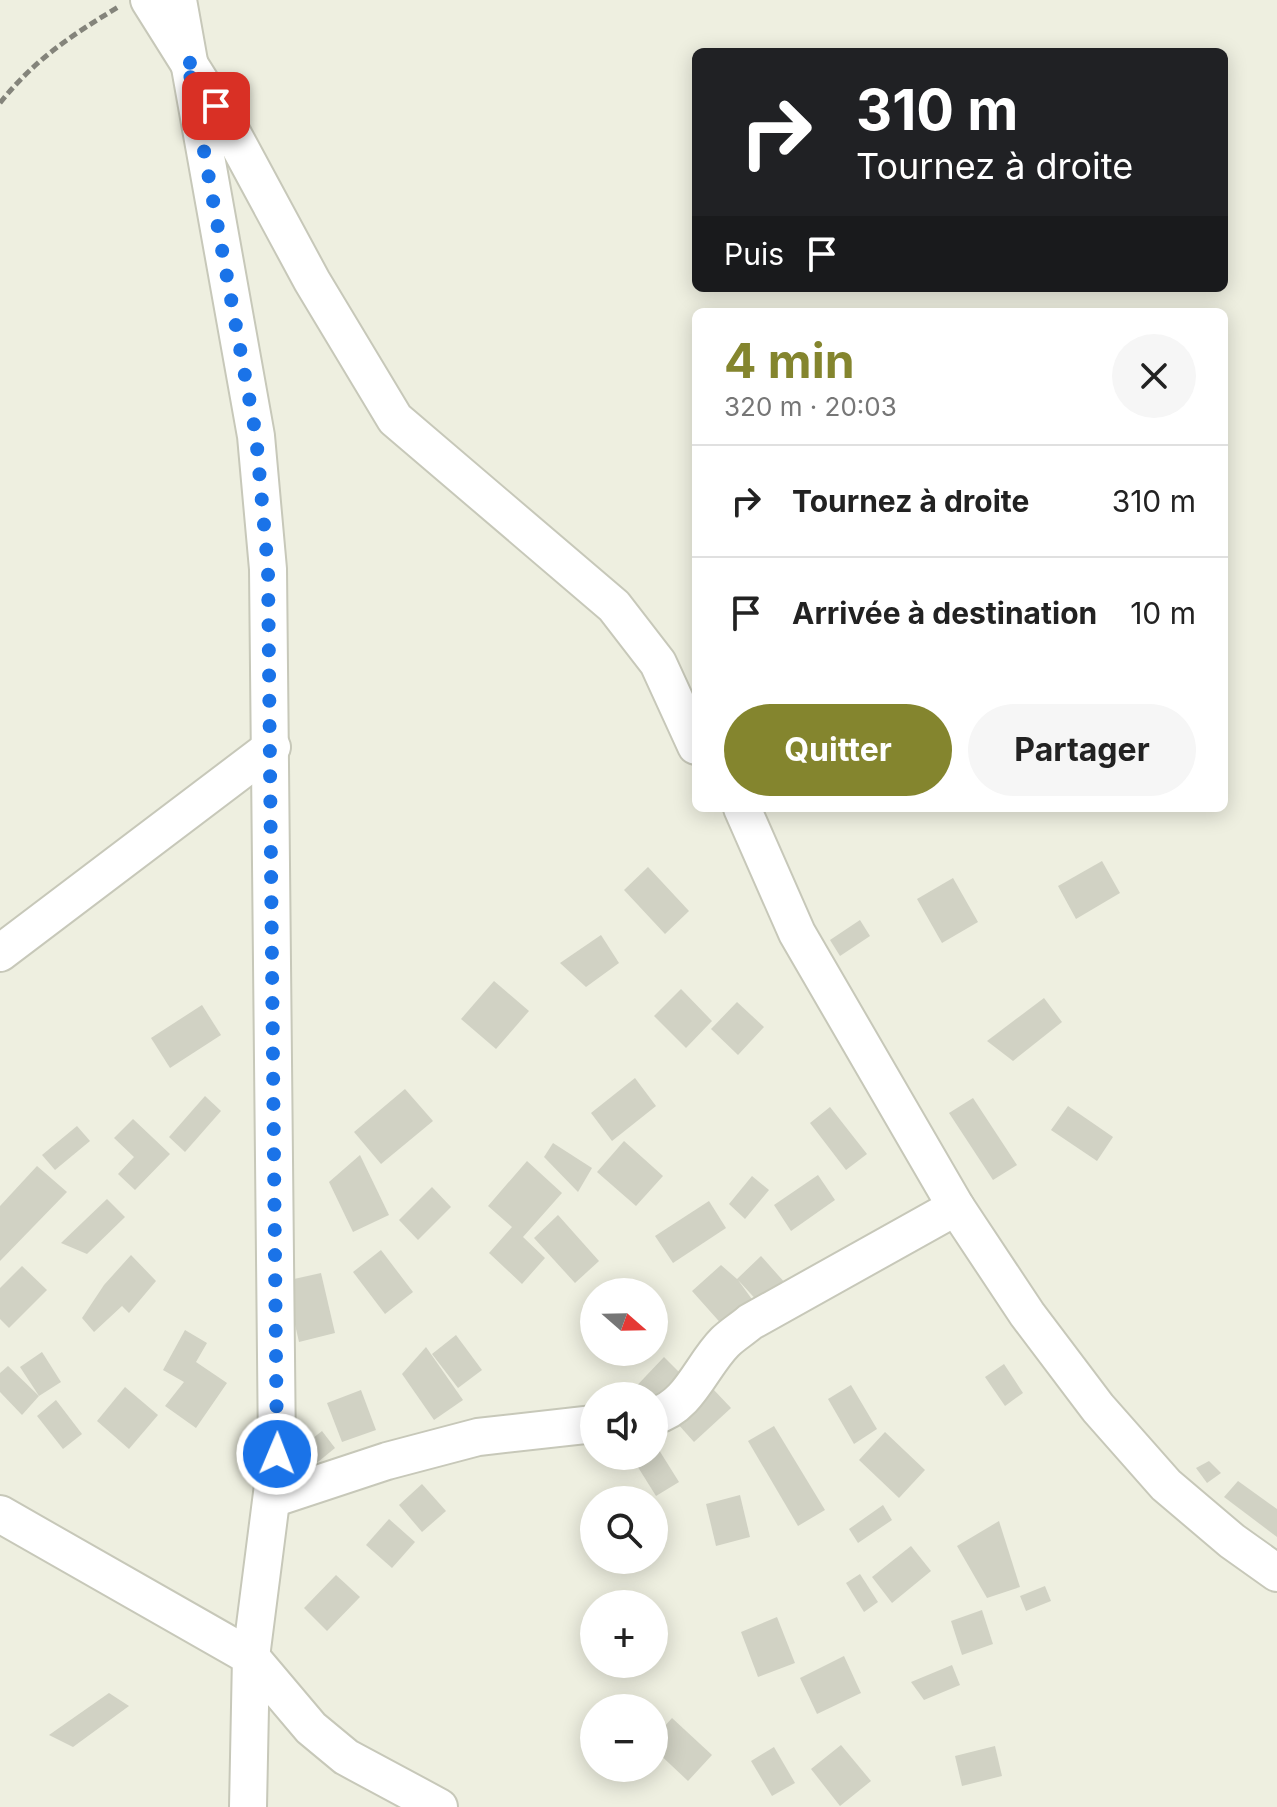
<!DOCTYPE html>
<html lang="fr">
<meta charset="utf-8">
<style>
:root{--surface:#fff;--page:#f6f6f6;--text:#222;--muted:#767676;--line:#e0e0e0;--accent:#84852e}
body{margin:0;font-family:Inter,sans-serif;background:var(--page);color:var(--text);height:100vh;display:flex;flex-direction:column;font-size:30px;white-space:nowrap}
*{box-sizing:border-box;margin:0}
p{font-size:26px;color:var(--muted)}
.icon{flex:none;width:44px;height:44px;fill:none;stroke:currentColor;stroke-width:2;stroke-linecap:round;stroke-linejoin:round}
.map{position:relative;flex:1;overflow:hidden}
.side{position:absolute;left:692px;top:308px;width:536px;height:504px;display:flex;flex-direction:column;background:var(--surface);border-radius:12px;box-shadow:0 4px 20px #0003}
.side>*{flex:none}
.top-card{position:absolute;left:692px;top:48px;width:536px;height:244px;border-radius:12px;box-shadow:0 4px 20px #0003;background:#202124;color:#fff;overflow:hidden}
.needle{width:52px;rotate:110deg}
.tools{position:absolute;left:580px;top:1278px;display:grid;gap:16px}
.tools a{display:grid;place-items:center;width:88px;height:88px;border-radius:50%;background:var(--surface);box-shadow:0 4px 20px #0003;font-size:40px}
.pin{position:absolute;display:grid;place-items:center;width:68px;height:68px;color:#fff;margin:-34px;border-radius:16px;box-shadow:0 4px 12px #0006}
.me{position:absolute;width:88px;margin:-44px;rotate:1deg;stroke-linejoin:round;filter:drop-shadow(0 0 6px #0008)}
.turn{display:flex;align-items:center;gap:28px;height:168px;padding:0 32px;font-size:36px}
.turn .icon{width:104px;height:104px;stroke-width:2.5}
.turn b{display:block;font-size:56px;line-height:68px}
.then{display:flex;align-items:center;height:76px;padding:0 32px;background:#0003;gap:16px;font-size:30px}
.round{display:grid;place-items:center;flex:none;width:84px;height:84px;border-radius:42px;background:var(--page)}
.headline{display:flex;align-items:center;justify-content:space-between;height:136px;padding:0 32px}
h1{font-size:48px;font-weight:700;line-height:60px;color:var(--accent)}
.primary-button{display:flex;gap:16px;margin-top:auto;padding:16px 32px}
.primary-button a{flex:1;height:92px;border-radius:48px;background:var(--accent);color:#fff;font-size:32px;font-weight:700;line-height:92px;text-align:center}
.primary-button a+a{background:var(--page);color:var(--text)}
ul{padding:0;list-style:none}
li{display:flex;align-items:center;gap:24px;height:112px;padding:0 32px;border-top:2px solid var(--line)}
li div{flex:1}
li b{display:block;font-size:30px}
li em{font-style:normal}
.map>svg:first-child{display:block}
.building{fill:#d1d2c4}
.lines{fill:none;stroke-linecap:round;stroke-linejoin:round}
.minor-casing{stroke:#c7c8b9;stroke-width:40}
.path{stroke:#84847b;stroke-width:5;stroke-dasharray:8 4;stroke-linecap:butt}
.minor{stroke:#fff;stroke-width:36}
.route{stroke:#1a73e8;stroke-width:14;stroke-dasharray:0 25.2}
</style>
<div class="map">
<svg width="1277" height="1807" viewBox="0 0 1277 1807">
<rect width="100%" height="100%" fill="#eeefe0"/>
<g class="building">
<path d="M1102,861L1120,893L1076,919L1058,886Z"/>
<path d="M648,867L689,911L665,934L624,890Z"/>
<path d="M953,878L978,922L942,943L917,899Z"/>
<path d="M860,920L870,936L840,956L830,940Z"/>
<path d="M601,935L619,963L586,987L560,963Z"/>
<path d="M494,981L529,1011L496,1049L461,1019Z"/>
<path d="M681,989L712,1021L686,1048L654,1016Z"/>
<path d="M1044,998L1062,1022L1013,1061L987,1041Z"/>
<path d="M737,1002L764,1027L738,1055L711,1029Z"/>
<path d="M202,1005L221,1035L170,1068L151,1038Z"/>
<path d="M635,1078L656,1106L612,1141L591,1113Z"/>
<path d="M405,1089L433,1121L381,1164L354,1132Z"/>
<path d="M205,1096L221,1111L185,1152L169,1137Z"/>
<path d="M973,1098L1017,1165L993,1180L949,1113Z"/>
<path d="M1068,1106L1113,1137L1097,1161L1051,1130Z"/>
<path d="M830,1107L867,1154L846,1170L810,1123Z"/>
<path d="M133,1119L170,1154L135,1190L118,1174L134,1157L114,1138Z"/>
<path d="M77,1126L90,1141L55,1170L42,1155Z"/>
<path d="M624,1141L663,1176L636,1206L597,1172Z"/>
<path d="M553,1143L592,1168L578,1192L544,1157Z"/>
<path d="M360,1155L389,1215L353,1232L329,1182Z"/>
<path d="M527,1161L562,1193L523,1237L545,1258L522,1284L489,1253L512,1227L488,1206Z"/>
<path d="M37,1166L67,1192L0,1261V1206Z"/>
<path d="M818,1175L835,1200L791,1231L774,1205Z"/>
<path d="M752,1176L769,1190L745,1219L729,1204Z"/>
<path d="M432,1187L451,1207L418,1240L399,1220Z"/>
<path d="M107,1199L125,1217L87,1254L61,1243Z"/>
<path d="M709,1201L726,1228L673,1263L655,1236Z"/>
<path d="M558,1215L599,1261L575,1283L534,1238Z"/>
<path d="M381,1250L413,1292L385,1314L353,1272Z"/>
<path d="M131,1255L156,1281L129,1313L122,1306L94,1332L82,1318L104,1285Z"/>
<path d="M761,1256L786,1284L762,1306L738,1280L754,1302L725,1328L692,1291L721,1265L737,1279Z"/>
<path d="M22,1266L47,1290L9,1328L0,1319V1288Z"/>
<path d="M321,1273L335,1333L299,1342L285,1281Z"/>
<path d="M185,1330L207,1343L196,1362L227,1383L196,1428L165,1406L184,1382L163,1370Z"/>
<path d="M456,1335L482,1370L458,1388L432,1354Z"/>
<path d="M426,1347L463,1400L434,1420L402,1374Z"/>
<path d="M42,1352L61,1382L39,1396L20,1367Z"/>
<path d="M664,1357L683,1376L654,1407V1396H627Z"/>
<path d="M1004,1364L1023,1393L1005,1406L985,1377Z"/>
<path d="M8,1366L39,1396L22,1415L0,1392V1373Z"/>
<path d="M851,1385L877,1429L854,1444L828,1399Z"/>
<path d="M125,1387L158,1415L129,1449L97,1421Z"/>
<path d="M713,1389L731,1408L694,1442L677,1423Z"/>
<path d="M361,1390L376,1430L342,1442L327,1403Z"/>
<path d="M56,1400L82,1434L63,1449L37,1416Z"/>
<path d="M774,1426L825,1510L798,1526L748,1441Z"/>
<path d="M322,1431L335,1448L313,1466L299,1449Z"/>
<path d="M885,1432L925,1470L899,1498L859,1460Z"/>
<path d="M654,1442L679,1482L656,1496L631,1456H654Z"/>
<path d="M1209,1461L1221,1473L1207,1483L1196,1468Z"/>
<path d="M1238,1481L1277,1509V1537L1224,1497Z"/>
<path d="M422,1484L446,1511L422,1532L399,1505Z"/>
<path d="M740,1495L750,1537L716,1546L706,1504Z"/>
<path d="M883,1505L892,1520L858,1543L849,1529Z"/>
<path d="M389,1519L415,1542L392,1568L366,1545Z"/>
<path d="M999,1521L1020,1587L987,1598L957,1546Z"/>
<path d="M911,1546L931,1571L892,1603L872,1577Z"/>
<path d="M860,1574L878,1602L864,1612L846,1583Z"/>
<path d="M336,1575L360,1597L327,1631L304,1608Z"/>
<path d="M1045,1586L1051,1601L1026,1611L1020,1596Z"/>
<path d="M982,1610L993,1644L962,1655L951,1621Z"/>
<path d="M777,1617L795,1663L758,1677L741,1632Z"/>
<path d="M844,1656L861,1693L817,1714L800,1678Z"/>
<path d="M952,1665L960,1685L924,1700L911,1682Z"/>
<path d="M109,1693L129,1706L73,1747L49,1735Z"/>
<path d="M672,1718L712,1755L688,1781L654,1749V1738Z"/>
<path d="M841,1745L871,1781L840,1806L811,1769Z"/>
<path d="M995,1746L1002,1776L962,1786L955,1756Z"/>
<path d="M774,1747L795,1783L772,1796L751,1761Z"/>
</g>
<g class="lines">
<g class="minor-casing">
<g id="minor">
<path d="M149,0L230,129L312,281L395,419L614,606L658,663L696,746"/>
<path d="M178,0L256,436L268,569L277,1454L251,1657L248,1807"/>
<path d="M742,808L797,933L956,1207L1027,1314L1098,1408L1166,1485L1232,1541L1277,1573"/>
<path d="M0,953L272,747"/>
<path d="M654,1416C689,1407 701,1366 725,1342C732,1335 742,1329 750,1322L956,1207"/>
<path d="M272,1499L387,1461L478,1437L594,1424"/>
<path d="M0,1514L251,1657L311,1728L346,1757L439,1807"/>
</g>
</g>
<path class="path" d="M0,103C34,60 73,34 120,6"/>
<use href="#minor" class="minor"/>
</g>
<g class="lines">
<path class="route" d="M216,106L187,58L256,436L268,569L277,1454"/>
</g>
</svg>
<div class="tools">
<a><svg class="needle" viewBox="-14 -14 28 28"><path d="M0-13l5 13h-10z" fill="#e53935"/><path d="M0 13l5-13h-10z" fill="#767676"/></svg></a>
<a><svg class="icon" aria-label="sound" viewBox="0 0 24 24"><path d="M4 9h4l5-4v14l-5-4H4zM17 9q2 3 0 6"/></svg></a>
<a><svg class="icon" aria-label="search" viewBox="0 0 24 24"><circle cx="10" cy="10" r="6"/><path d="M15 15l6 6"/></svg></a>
<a>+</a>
<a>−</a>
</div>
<div class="pin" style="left:216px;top:106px;background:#d93025"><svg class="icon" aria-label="arrive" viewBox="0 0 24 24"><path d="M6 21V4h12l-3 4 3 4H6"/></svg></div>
<svg class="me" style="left:277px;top:1454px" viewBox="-20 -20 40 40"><circle r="17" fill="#1a73e8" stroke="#fff" stroke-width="3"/><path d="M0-11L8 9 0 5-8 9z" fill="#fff"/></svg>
<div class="top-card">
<div class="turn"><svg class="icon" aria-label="right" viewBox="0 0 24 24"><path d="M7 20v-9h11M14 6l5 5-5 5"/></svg><div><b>310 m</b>Tournez à droite</div></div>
<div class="then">Puis<svg class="icon" aria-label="arrive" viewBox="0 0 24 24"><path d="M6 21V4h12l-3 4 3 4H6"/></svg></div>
</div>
<section class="side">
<div class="headline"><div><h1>4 min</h1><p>320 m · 20:03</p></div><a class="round"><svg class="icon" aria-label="close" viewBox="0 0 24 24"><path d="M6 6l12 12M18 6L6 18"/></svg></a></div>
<ul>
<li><svg class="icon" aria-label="right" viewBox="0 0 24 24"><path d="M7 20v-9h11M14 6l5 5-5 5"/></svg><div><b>Tournez à droite</b></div><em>310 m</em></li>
<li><svg class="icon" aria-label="arrive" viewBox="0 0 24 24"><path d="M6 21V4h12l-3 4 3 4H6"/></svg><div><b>Arrivée à destination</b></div><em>10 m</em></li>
</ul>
<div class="primary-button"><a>Quitter</a><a>Partager</a></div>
</section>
</div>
